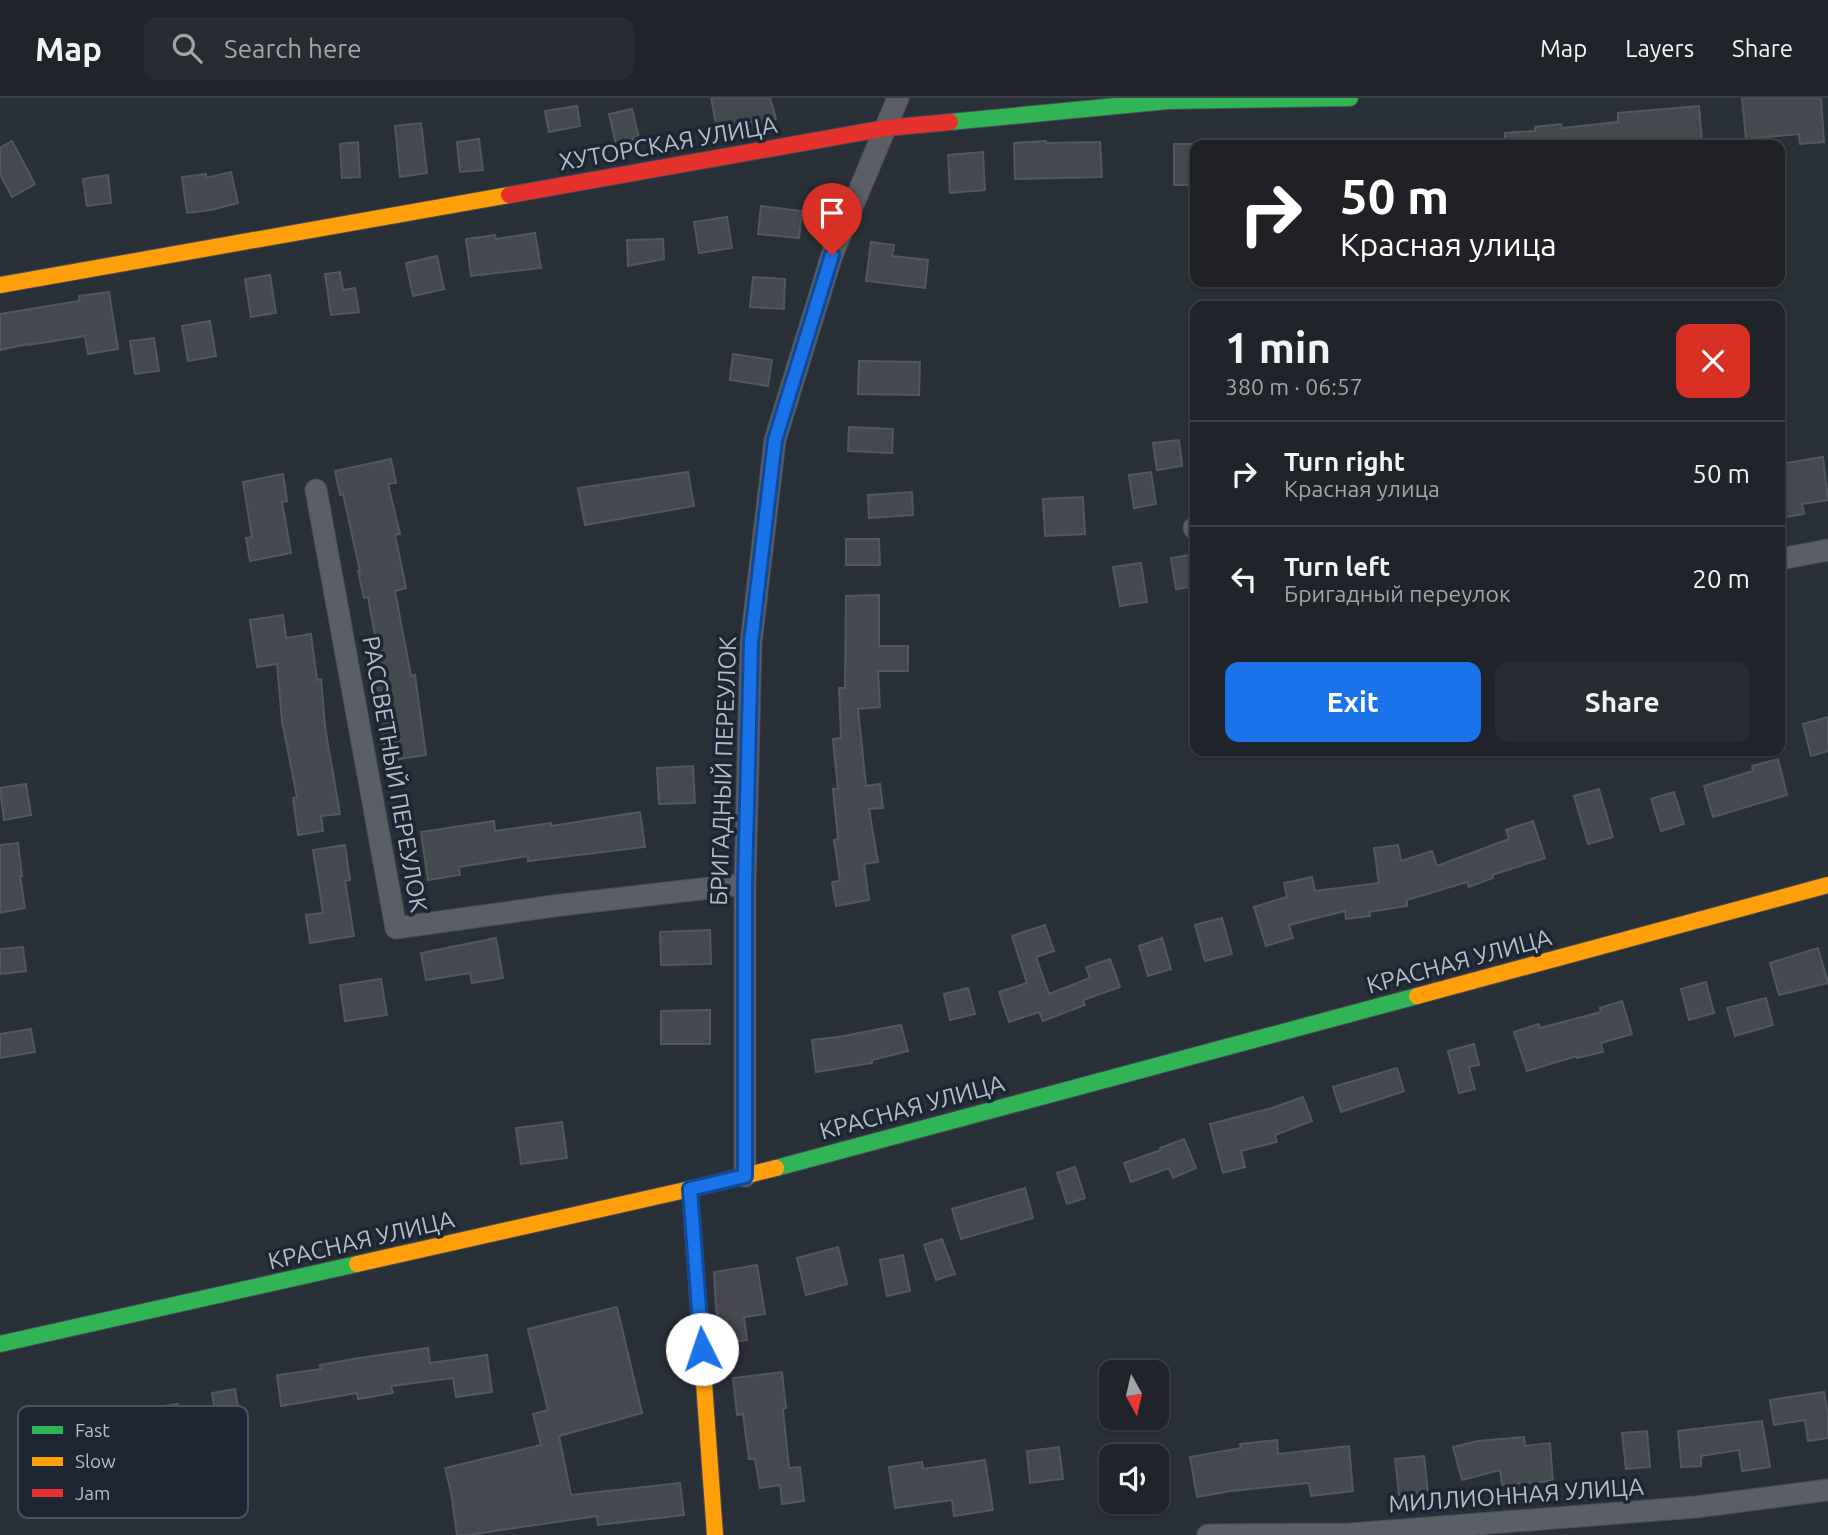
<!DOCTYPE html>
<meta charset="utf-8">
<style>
:root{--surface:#20242a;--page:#282c32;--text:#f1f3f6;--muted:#a2a4a8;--line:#3d4147;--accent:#1a73e8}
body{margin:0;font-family:Ubuntu,sans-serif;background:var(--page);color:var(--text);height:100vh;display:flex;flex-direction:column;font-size:26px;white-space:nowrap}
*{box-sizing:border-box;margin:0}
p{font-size:23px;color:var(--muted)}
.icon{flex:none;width:38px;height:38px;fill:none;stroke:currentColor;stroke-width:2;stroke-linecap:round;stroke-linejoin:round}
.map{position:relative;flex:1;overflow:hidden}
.side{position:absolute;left:1190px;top:203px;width:595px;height:455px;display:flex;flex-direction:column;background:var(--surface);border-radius:14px;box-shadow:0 2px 5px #0004,0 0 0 2px var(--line)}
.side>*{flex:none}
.banner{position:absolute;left:1190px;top:42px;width:595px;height:147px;border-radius:14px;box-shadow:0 2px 5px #0004,0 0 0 2px var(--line);background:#202124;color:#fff;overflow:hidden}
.needle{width:46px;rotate:172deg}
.fabs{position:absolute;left:1099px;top:1262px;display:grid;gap:14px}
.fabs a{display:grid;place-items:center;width:70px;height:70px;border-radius:14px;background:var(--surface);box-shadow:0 2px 5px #0004,0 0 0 2px var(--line);font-size:35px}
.pin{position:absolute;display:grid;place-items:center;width:60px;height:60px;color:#fff;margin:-72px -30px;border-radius:50% 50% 50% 0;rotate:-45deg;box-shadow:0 0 7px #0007}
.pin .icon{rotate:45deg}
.me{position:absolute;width:77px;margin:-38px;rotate:356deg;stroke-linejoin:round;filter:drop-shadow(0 0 5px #0008)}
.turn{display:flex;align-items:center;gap:24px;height:147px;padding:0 35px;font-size:32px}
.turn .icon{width:91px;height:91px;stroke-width:2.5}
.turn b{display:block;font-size:49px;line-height:60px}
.round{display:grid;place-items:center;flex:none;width:74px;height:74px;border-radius:14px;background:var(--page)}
.head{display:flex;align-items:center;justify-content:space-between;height:119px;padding:0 35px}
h1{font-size:42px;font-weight:700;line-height:52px}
.cta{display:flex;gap:14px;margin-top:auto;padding:14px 35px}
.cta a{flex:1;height:80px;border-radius:14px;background:var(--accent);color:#fff;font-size:28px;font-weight:700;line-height:80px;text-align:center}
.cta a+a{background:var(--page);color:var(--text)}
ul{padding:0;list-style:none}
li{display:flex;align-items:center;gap:21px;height:105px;padding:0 35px;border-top:2px solid var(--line)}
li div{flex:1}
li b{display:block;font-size:26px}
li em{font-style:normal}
header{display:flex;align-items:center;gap:42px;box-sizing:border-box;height:98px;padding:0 35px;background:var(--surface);border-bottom:2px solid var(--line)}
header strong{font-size:33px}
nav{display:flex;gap:38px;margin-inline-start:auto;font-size:24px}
.search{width:490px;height:63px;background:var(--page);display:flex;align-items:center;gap:18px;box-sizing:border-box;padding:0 24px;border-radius:14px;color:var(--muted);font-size:26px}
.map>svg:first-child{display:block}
.building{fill:#444950;stroke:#52575f;stroke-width:2}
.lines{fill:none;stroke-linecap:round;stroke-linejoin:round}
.street-casing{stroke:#484c53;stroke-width:23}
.fast-casing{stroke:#484c53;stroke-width:18}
.slow-casing{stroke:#484c53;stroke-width:18}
.jam-casing{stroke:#484c53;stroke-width:18}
.street{stroke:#5a5e66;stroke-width:21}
.fast{stroke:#30b455;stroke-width:16}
.slow{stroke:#ff9f0a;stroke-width:16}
.jam{stroke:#e5322d;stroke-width:16}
.route-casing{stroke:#114b97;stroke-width:18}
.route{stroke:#1a73e8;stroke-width:12}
.labels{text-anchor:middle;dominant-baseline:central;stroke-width:7;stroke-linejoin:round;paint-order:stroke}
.street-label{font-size:24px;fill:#b4bcc9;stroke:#1d2633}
.key{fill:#1d2633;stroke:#4a5360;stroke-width:2}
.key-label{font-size:19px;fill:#b4bcc9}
</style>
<header>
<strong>Map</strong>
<div class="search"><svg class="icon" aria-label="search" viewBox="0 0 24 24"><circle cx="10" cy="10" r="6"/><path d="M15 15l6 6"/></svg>Search here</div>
<nav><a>Map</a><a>Layers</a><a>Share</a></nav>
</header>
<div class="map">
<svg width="1828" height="1437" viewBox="0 0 1828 1437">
<rect width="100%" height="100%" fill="#2a3038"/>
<g class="building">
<path d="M711,0H770L776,21L754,28L753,24L717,30Z"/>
<path d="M1742,0H1821L1824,44L1800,46L1799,36L1746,41Z"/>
<path d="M577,8L580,28L549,34L545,13Z"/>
<path d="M1699,8L1702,44L1663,47H1505V35L1535,33V29L1561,26L1562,30L1618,24V15Z"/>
<path d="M632,11L639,40L616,46L609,16Z"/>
<path d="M421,25L427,75L400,79L395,28Z"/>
<path d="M479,41L483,72L460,74L457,44Z"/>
<path d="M12,43L35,86L12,99L0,76V50Z"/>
<path d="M1046,43V45L1100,44L1102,79L1015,81L1014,45Z"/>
<path d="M358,44L360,79L342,80L340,46Z"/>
<rect x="1174" y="46" width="21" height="41"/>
<path d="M983,54L985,92L950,95L948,57Z"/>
<path d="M231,74L238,105L211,112L187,115L182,79L206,76V80Z"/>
<path d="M108,77L111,105L87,108L83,81Z"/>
<path d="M761,108L802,113L799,140L758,136Z"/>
<path d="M727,119L732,150L699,155L694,124Z"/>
<path d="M535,135L541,170L471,178L466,141L495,137L496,141Z"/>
<path d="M663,141L664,161L628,168L627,142Z"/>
<path d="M871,144L894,147L892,158L928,162L925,190L866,183Z"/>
<path d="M437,158L444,191L413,198L406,165Z"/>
<path d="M340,174L343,192L355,190L359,214L331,217L325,176Z"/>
<path d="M270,177L276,215L251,219L245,181Z"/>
<path d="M753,179L785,181L784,211L750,209Z"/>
<path d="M109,194L118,251L88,256L85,238L28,247V246L0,252V216L79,203V198Z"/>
<path d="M210,223L216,258L188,263L182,228Z"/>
<path d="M154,240L159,273L135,276L130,243Z"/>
<path d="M733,256L772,262L768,288L730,282Z"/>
<path d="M859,263L920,264L919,297L858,296Z"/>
<path d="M849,329L893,331L892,355L848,353Z"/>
<path d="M1179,342L1182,368L1157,372L1153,345Z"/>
<path d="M1823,359L1828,402L1802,406L1804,416L1780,420V366Z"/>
<path d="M391,361L396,385L388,386L400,436L395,437L406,490L395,493L411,578L415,577L426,657L387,663L374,583L383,582L368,499L364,500L358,473H360L343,396L340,397L335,373Z"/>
<path d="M688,374L694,408L585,427L578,390Z"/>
<path d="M1151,374L1156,406L1134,410L1129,377Z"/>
<path d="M283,376L287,403L282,404L291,455L250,463L246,440L252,439L243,384Z"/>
<path d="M912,394L913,417L869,420L868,397Z"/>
<path d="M1083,399L1085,436L1045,438L1043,401Z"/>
<path d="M846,441H879L880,467H846Z"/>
<path d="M1195,456V488L1176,491L1171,460Z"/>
<path d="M1141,465L1147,504L1120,508L1113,469Z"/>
<path d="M879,497V548H908V573H878L880,609L858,611L866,688L880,686L883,710L869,711L878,764L864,766L869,802L836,808L832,784L840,783L834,742L838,741L833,691H838L833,641L841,640L839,590H845L846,498Z"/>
<path d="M283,517L286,540L311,536L317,582L321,581L325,629L340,716L321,718L323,733L298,737L293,700L297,699L282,623L277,566L257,569L250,522Z"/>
<path d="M1828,619V653L1811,658L1803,626Z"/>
<path d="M1778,661L1787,697L1713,719L1704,688L1753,673L1752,668Z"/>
<path d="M693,668L695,705L659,706L657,670Z"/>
<path d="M26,686L31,717L4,722L0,690Z"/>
<path d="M1599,691L1613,739L1588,746L1574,698Z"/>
<path d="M1674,694L1684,726L1661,733L1651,701Z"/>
<path d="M640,714L645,749L528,763V758L459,769L460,777L428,782L421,734L494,723L495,733L551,725V728Z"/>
<path d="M1533,723L1545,760L1492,777L1493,780L1469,789L1467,784L1407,802V808L1369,814L1370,818L1346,821L1345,813L1289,827L1293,840L1266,848L1254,809L1287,799L1284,785L1312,779L1315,793L1379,785L1374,750L1398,747L1401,763L1432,753L1437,768L1509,741L1506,732Z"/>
<path d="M18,745L22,778H20L25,810L0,815V747Z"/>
<path d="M345,747L350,782L345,783L354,838L310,845L306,817L323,815L313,752Z"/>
<path d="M1222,820L1232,856L1205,863L1195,827Z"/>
<path d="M1045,827L1054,853L1036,859L1049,896L1090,880L1086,869L1110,861L1120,889L1083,902L1085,907L1043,923L1039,914L1009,924L999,894L1027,885L1012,838Z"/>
<path d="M710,832L711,866L661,867L660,834Z"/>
<path d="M496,840L503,880L472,885L470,875L426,882L421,855Z"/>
<path d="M1162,840L1171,871L1148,878L1139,848Z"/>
<path d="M23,849L26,873L0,876V851Z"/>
<path d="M1818,850L1828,885L1779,897L1770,865Z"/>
<path d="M381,881L387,917L345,923L340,887Z"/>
<path d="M1706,884L1714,915L1689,922L1681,891Z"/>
<path d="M968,890L975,916L950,922L944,896Z"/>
<path d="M1766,900L1773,927L1735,938L1727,910Z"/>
<path d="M1622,903L1632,936L1601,945L1603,954L1577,960V958L1527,973L1514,934L1539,926L1540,930L1601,914L1600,910Z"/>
<path d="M710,912V946H661V913Z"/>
<path d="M901,927L908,953L872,962V965L816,974L812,942L838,939Z"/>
<path d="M31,931L35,954L0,960V936Z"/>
<path d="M1474,946L1479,967L1469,969L1475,991L1459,995L1448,953Z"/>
<path d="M1397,970L1404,993L1341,1014L1333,989Z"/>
<path d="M1303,999L1312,1023L1275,1037L1277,1044L1241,1053L1245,1069L1223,1075L1210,1026L1272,1010Z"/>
<path d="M562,1024L567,1060L521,1066L516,1030Z"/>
<path d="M1184,1041L1196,1070L1173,1080L1169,1070L1131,1084L1124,1065L1161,1052L1160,1050Z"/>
<path d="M1075,1069L1085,1100L1067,1106L1057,1075Z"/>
<path d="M1025,1090L1033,1120L961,1141L952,1111Z"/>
<path d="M942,1141L955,1176L936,1182L924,1147Z"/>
<path d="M838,1149L847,1186L806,1197L797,1160Z"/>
<path d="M903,1157L910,1193L887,1198L880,1162Z"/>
<path d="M757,1167L765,1216L744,1219L747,1242L722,1246L716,1211L714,1174Z"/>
<path d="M617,1209L642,1315L559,1338L571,1397L680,1385L684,1417L598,1427L597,1418L468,1437H457L451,1394L445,1370L541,1347L533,1316L548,1312L528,1231Z"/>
<path d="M428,1250L430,1265L487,1257L492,1294L456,1299L453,1280L391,1288L393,1295L358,1301L357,1295L281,1308L277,1277L321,1271L320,1267L353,1261Z"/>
<path d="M782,1274L786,1310L783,1311L789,1370L800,1369L804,1403L782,1406L780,1387L760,1390L755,1361H749L743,1316L737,1317L733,1280Z"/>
<path d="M235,1291L243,1338L220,1342L212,1295Z"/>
<path d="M1824,1294L1828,1317V1340L1808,1343L1805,1322L1774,1327L1770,1302Z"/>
<path d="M178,1306L183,1338L157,1342L151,1310Z"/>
<path d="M1762,1323L1770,1369L1742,1373L1739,1352L1701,1358V1368L1681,1369L1678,1333Z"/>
<path d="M1647,1333L1650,1369L1626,1371L1622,1335Z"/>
<path d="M1524,1339L1525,1348L1550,1345L1553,1383L1502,1387L1500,1372L1462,1382L1453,1349L1478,1343Z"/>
<path d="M1277,1342L1278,1356L1349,1348L1353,1393L1311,1398L1309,1385L1231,1393L1197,1399L1190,1359L1241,1350L1240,1346Z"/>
<path d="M1059,1349L1063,1381L1030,1385L1027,1353Z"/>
<path d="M1424,1358L1428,1394L1399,1397L1395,1361Z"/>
<path d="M985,1362L993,1412L954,1418L952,1402L895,1410L889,1369L922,1364L923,1371Z"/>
</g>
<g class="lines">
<g class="street-casing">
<g id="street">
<path d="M316,392L396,830L561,807L745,786"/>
<path d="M1194,430H1195"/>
<path d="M1780,461L1828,452"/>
<path d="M745,1078V786L751,545L775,342L832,157L898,0"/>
<path d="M1208,1437L1350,1436L1696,1409L1828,1392"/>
</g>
</g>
<g class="fast-casing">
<g id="fast">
<path d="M950,24L1168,3L1350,0"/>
<path d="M776,1070L1417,898"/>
<path d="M0,1246L357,1166"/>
</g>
</g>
<g class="slow-casing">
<g id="slow">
<path d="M0,187L509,97"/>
<path d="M1417,898L1828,787"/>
<path d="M690,1091L715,1437"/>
<path d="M357,1166L690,1091L776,1070"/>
</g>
</g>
<g class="jam-casing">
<path id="jam" d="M509,97L886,30L950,24"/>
</g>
<use href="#street" class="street"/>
<use href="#fast" class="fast"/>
<use href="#slow" class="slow"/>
<use href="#jam" class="jam"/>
</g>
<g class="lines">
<g class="route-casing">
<path id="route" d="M702,1251L690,1091L745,1078V786L751,545L775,342L832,157"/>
</g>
<use href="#route" class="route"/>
</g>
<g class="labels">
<g class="street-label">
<text transform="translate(668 45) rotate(-10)">ХУТОРСКАЯ УЛИЦА</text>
<text transform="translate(723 673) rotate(-88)">БРИГАДНЫЙ ПЕРЕУЛОК</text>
<text transform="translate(395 676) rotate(80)">РАССВЕТНЫЙ ПЕРЕУЛОК</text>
<text transform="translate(1459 863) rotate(-15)">КРАСНАЯ УЛИЦА</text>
<text transform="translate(912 1009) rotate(-15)">КРАСНАЯ УЛИЦА</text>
<text transform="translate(361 1142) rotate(-13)">КРАСНАЯ УЛИЦА</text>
<text transform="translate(1516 1397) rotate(-4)">МИЛЛИОННАЯ УЛИЦА</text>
</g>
</g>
<rect x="18" y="1308" width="230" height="112" rx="10" class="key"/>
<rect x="32" y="1328" width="31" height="8" fill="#30b455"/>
<rect x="32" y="1359" width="31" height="9" fill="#ff9f0a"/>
<rect x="32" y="1391" width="31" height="8" fill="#e5322d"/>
<g class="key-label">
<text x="75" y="1339">Fast</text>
<text x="75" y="1370">Slow</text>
<text x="75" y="1402">Jam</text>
</g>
</svg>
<div class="fabs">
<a><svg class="needle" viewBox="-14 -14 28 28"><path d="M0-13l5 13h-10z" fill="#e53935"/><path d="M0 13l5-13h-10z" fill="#a2a4a8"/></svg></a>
<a><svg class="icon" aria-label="sound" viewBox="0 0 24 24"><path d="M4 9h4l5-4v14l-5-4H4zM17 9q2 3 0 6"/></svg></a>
</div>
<div class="pin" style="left:832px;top:157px;background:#d93025"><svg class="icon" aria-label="arrive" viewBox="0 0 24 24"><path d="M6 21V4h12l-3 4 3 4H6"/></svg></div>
<svg class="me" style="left:702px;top:1251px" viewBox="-20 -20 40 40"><circle r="19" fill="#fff"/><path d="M0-13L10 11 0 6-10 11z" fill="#1a73e8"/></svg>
<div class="banner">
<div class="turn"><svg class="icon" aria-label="right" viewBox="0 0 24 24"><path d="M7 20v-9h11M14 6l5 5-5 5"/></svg><div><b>50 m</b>Красная улица</div></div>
</div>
<section class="side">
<div class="head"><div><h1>1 min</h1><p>380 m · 06:57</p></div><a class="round" style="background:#d93025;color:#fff"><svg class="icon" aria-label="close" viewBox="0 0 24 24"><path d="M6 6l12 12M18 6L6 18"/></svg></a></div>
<ul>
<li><svg class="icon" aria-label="right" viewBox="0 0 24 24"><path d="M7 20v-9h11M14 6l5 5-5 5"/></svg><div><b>Turn right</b><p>Красная улица</p></div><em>50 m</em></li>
<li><svg class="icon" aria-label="left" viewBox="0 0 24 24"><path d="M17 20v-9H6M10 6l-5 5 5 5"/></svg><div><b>Turn left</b><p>Бригадный переулок</p></div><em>20 m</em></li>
</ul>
<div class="cta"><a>Exit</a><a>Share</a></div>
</section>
</div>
